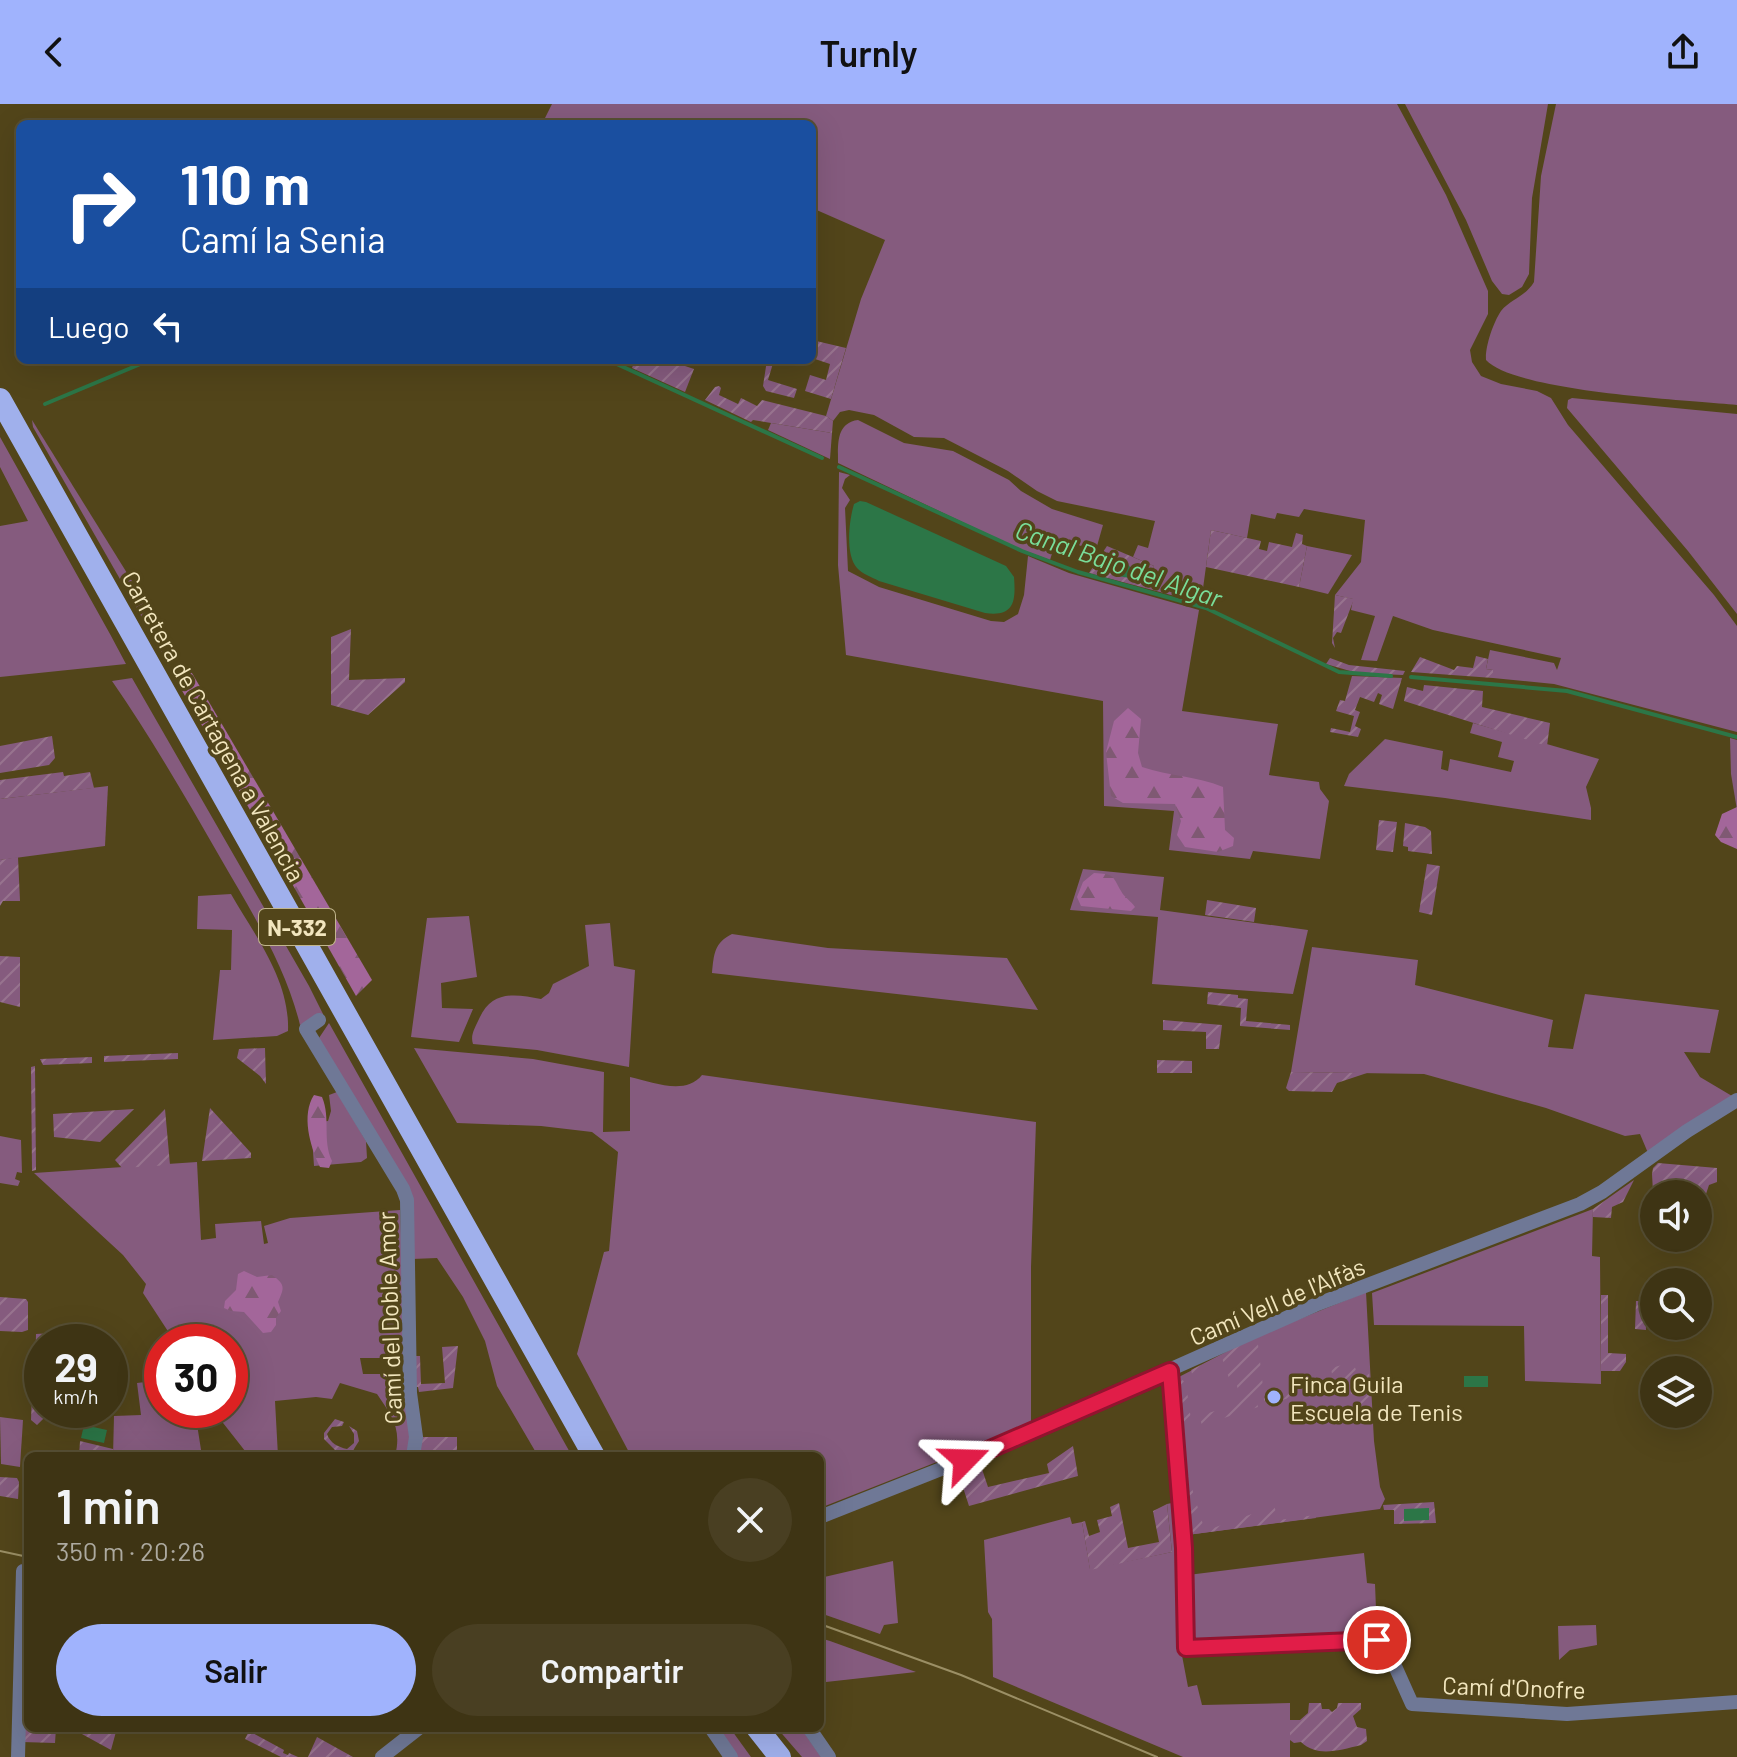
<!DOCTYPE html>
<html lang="es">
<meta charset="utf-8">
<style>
:root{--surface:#3e3414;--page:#493f22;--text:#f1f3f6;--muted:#adaaa0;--line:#574f34;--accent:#a0b3fd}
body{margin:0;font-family:Barlow,sans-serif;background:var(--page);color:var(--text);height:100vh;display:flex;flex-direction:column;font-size:30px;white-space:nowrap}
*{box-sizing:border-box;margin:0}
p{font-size:26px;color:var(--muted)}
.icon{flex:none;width:44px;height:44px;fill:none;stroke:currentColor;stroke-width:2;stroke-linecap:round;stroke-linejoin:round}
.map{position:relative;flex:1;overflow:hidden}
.details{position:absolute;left:24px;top:1348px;width:800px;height:280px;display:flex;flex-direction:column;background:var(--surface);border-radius:12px;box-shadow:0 8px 32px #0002,0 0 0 2px var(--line)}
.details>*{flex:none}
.guide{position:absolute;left:16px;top:16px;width:800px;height:244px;border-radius:12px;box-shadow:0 8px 32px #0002,0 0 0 2px var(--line);background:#1a4fa0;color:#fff;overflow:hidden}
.controls{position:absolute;left:1640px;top:1076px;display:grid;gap:16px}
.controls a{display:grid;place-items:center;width:72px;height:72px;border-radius:50%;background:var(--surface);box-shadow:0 8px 32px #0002,0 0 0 2px var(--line);font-size:40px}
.speed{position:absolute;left:24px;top:1220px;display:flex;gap:16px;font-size:40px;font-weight:700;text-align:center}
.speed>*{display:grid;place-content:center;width:104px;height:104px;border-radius:50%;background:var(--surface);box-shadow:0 8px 32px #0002,0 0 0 2px var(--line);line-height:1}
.speed small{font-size:20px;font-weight:400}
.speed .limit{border:12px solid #d22;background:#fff;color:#111}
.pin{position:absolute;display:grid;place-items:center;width:68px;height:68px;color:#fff;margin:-34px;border:4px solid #fff;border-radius:50%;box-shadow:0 2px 8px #0007}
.me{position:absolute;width:88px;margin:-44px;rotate:68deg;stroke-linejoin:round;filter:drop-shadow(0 0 6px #0008)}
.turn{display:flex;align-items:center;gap:28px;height:168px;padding:0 32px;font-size:36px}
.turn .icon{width:104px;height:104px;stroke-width:2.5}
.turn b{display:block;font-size:56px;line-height:68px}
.then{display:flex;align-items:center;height:76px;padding:0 32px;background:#0003;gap:16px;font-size:30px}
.round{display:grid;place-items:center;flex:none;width:84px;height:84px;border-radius:42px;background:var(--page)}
.overview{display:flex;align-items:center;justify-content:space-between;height:136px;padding:0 32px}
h1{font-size:48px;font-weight:600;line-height:60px}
.cta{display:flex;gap:16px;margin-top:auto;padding:16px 32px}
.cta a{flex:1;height:92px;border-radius:48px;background:var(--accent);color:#111;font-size:32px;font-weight:600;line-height:92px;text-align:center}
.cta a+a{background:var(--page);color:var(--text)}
header{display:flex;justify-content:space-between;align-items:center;height:104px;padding:0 32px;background:var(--accent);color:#111;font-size:36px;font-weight:600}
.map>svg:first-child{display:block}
.grass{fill:#855b7e}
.forest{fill:url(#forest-firs)}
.garden{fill:url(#garden-furrows)}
.water{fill:#2c7647}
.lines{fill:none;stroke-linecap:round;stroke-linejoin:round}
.stream{stroke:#2c7647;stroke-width:4}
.minor{stroke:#6f7896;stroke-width:14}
.trunk{stroke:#a0b0ec;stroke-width:22}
.tram{stroke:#9b8f65;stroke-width:2}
.route-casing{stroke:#92132f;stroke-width:20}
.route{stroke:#e11d48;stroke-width:14}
.poi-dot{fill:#a0b3fd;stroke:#52451a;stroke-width:3}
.labels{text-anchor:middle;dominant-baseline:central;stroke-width:7;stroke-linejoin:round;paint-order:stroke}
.shield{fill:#52451a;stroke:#c2b68d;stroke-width:2}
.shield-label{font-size:22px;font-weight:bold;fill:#f2e6be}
.street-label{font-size:24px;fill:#f2e6be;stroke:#52451a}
.poi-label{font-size:24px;fill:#f2e6be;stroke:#52451a;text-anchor:start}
.water-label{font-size:26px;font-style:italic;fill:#79dd99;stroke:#52451a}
</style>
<header><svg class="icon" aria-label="back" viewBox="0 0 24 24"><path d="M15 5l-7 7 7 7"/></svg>Turnly<svg class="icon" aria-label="share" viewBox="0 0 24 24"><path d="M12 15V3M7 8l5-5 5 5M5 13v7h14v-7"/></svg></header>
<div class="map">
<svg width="1737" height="1653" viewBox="0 0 1737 1653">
<defs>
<pattern id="forest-firs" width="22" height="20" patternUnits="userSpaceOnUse" patternTransform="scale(2)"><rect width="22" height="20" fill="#a3669a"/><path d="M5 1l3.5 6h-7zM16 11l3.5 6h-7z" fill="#7f5973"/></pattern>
<pattern id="garden-furrows" width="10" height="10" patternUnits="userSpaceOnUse" patternTransform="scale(2)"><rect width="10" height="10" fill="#855b7e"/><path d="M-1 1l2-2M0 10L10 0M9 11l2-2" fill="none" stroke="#97738e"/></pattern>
</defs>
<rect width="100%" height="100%" fill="#52451a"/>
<g class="grass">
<path d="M552,0H1397L1446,91L1488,187V210L1470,246L1472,258L1481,272L1501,280L1537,287L1551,294L1568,321L1714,491L1737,522V628L1554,580L1493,574V566L1486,565L1490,546L1554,559L1557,566L1561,554L1433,526L1393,512L1377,557L1361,556L1375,512L1351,506L1353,495L1335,491L1361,458L1365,416L1304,405L1299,413L1277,409L1275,415L1251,410L1247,434L1211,426L1201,499L1145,484L1154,462L1133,453L1138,441L1148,444L1155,417L1057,397L1037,387L1008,367L944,334L914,333L874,311L849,306L840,308L833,317L826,312L861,195L885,136L812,104V20H670L660,14L656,20H542Z"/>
<path d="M1405,0H1548L1532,94L1529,170L1522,183L1509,191L1502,190L1492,177L1466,116Z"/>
<path d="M1556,0H1737V301C1687,296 1516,288 1486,256C1485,243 1493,219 1501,207C1511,195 1525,193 1534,178L1541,72Z"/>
<path d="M1572,294L1737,310V510L1688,447L1567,304L1568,296Z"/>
<path d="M32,316L176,548L164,552L33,323Z"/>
<path d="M858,316L904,339L953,347L1009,376L1021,387L1052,405L1103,421L1097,442L1089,439L1081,442L1064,435L1061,441L1055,440L1050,456L1017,444L838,359C838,340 836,319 858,316Z"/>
<path d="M771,319L832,329L830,355L768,326Z"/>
<path d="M0,333L110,530L126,560L0,573V422L28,417L0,363Z"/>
<path d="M839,368L850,371L845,375L842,384L850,396L845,404L848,467L879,483L991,517L1004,518L1018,510L1024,491L1028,452L1069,469L1199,506L1182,607L1278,620L1269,671L1319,678L1320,685L1329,697L1320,755L1253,747L1250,755L1169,746L1174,707L1104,702L1103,597L846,551L838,461Z"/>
<path d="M1307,442L1352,451L1328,490L1299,483Z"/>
<path d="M132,574L309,882L323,910L300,921C286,862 251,807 221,755C186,694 152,635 112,577Z"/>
<path d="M1473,619L1599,655L1586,683L1591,704V716L1445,694L1344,682L1349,670L1385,635L1443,647L1441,665L1448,667L1450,655L1511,668L1514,657L1498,653L1502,638L1470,629Z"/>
<path d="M1730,634L1737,636V706L1731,670Z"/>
<path d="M108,682L105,742L0,756V695Z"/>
<path d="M1083,765L1164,773L1160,806L1308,826L1293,890L1152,880L1158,813L1070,806Z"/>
<path d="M231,790C255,832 290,876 288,927L277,932L213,936L220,866H231L232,826L197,825L198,792Z"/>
<path d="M469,812L477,873L441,879L442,904L473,905L459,938L411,933L427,814Z"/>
<path d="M610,819L614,862L635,866L629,963L537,946L473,940C470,931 475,924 479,915C492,886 515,890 541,895L549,889L553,880L589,862L585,821Z"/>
<path d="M732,830L828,844L1007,854L1038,906L712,869C714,850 714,839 732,830Z"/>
<path d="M1312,843L1418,856L1415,881L1553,916L1548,943L1573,945L1585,890L1719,906L1710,949L1684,948L1700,973L1732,992L1648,1049L1640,1030L1625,1032L1546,1004L1424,970L1291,968Z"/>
<path d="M329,919L572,1352H538L497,1282L485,1237L463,1193L437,1154L412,1155L413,1107L319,934Z"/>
<path d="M414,944L533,955L604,968L603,1028L630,1027V973C653,978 685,992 702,971L1036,1018L1031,1163V1321L820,1404V1352H631L577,1250L604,1148L609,1147L618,1048L592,1028L541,1022L457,1019Z"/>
<path d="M337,988L366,1037L367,1054L361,1058L314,1062L311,1019L328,1017L331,1007L329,991Z"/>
<path d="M0,1032L21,1036L22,1069L17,1068L15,1075L20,1077L18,1082L0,1079Z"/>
<path d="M197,1058L201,1136L216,1134L215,1120L261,1117L264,1140L268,1139L264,1122L290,1114L400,1106L406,1254H360L363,1270H406L412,1331L408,1352H395C402,1325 392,1312 377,1290L340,1279L332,1295L316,1293L275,1297L278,1352H249L216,1310L196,1314L202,1352H113L114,1312L141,1311L137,1279L162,1276V1306H230V1238H175L143,1189L146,1180L123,1151L34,1069Z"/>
<path d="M1593,1105L1592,1152L1600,1153L1601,1280L1525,1277L1524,1222L1374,1221L1372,1189Z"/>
<path d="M1366,1188L1374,1337L1380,1383L1385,1395L1380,1405L1187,1431L1175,1275L1258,1232Z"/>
<path d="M70,1228L71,1238H42V1273L35,1271L36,1230Z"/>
<path d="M0,1313L23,1316L20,1363L1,1360Z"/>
<path d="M1176,1398L1180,1541L1188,1583L1197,1581L1202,1601L1290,1599V1653H1183L993,1573L992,1515L988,1508L984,1436L1070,1413L1072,1420L1082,1418L1090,1465L1172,1448L1167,1400Z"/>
<path d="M1364,1449L1367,1479L1375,1480L1377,1530L1191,1541L1188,1471Z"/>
<path d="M893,1457L898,1519L884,1521L880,1530L820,1509V1474Z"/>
<path d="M1596,1521L1597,1541L1570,1546L1559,1556L1558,1522Z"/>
<path d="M820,1534L830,1537L916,1568L826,1578Z"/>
<path d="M714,1624H730L751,1653H734Z"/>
<path d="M777,1624H801L821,1653H802Z"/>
</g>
<g class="forest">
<path d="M189,564L372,876L356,892L172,569Z"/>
<path d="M1128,604L1141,615L1138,649L1142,663C1169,672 1196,672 1223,683L1225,726L1234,734L1233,742L1218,748L1185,743L1177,731L1181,717L1175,700L1123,699L1111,692L1106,648L1114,617Z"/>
<path d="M1737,703V745L1721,738L1715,731L1722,710Z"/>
<path d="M1094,769C1114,770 1112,771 1121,787C1124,793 1131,797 1135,803L1131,807L1081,802L1077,793L1083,778Z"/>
<path d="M314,991L322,993C331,1014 322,1036 332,1057L329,1064L320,1063C310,1042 301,1011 314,991Z"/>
<path d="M244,1167L257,1173L272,1171C286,1181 284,1184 278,1198L281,1207L276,1214V1221L271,1228L263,1229L244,1208L231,1207L224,1204L225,1197L236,1186L238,1170Z"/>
</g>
<g class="garden">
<path d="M812,236L846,244L831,295L805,287L810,271L826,276L830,260L812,254Z"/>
<path d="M635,256H667L694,265L685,288L632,264Z"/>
<path d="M767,256H774L768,276L797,285L794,294L766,287L763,282Z"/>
<path d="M719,282L721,284L719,291L738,300L741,294L757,302L762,296L826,312L833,317L832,329L753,316L751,318L705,296L715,283Z"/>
<path d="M1211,426L1261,437L1259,445L1267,447L1269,438L1292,443L1296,429L1303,431L1302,440L1307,442L1299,483L1206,463Z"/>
<path d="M1107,442L1154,462L1145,484L1089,469Z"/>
<path d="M1335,491L1354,495L1341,529L1337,528L1333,534L1335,544L1332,539Z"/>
<path d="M351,525L349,576L405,574V578L368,611L331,601V533Z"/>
<path d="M1476,552L1488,555L1486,565L1493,566V574L1411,568L1420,553L1454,566L1457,562L1473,564Z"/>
<path d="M1330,554L1349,561L1405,567L1403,571L1357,569L1326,560Z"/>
<path d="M1352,572L1402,574L1393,605L1379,600L1382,591L1378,589L1374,598L1360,593L1355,606L1360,608L1355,622L1361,625L1358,633L1330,628L1331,624L1350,628L1354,612L1336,607L1340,596L1345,597Z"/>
<path d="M1424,581L1483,587L1482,603L1550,619L1547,642L1404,597L1407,583L1423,587Z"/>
<path d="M52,632L55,654L49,661L0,669V642Z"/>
<path d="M63,668L64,672L90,668L94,684L0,695V676Z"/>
<path d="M1379,716L1397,718L1393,748L1376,746Z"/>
<path d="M1405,719L1425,723L1431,727L1432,750L1408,747V743L1403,742Z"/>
<path d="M18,753L20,797H3L0,802V756Z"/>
<path d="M1427,760L1440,762L1432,811L1419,808Z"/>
<path d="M1207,796L1256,804L1254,818L1205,811Z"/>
<path d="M0,852L20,853V903L0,898Z"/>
<path d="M1208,888L1238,891V894L1248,895L1246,917L1290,921V926L1240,922L1241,904L1207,900Z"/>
<path d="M1163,916L1222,921L1219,945H1206V928L1163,926Z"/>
<path d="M265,944L266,980L260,972L237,954L239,945Z"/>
<path d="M178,949V955L104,958V952Z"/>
<path d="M92,953V959L43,961L40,955Z"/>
<path d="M1157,956L1192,957V969H1157Z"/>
<path d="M35,962L36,1066L32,1067L31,963Z"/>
<path d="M1291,968L1367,969L1337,979L1332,988L1289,987L1286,984Z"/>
<path d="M210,1004L251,1049V1054L202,1057Z"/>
<path d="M134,1005L100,1038L54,1033L53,1010Z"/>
<path d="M165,1005L170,1061L122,1064L115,1056Z"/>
<path d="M1658,1059L1717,1064V1078L1709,1081L1706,1090L1673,1087L1672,1090H1654V1106L1652,1070L1653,1064Z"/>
<path d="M1634,1076L1623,1098L1612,1103L1611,1114L1593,1113V1105Z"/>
<path d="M1601,1191H1608V1249L1626,1250V1258L1620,1267H1601Z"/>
<path d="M0,1193L26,1195L28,1198V1226L22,1228L0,1227Z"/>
<path d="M1636,1197H1645L1646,1226L1635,1225Z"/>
<path d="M1257,1232L1264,1291L1333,1276L1331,1264L1353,1258L1357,1269L1355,1274L1266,1301L1263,1293L1256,1295L1258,1303L1202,1321L1199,1312L1237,1300L1235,1294L1240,1292L1236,1279L1231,1280L1222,1254L1195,1268L1197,1275L1194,1277L1191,1266Z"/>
<path d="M458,1242L453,1284L419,1288L418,1283H414L413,1252H420L421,1280L445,1279L442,1243Z"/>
<path d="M162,1247V1276L154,1277L150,1249Z"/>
<path d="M1369,1266L1371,1311L1360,1316L1348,1281L1361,1276L1363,1267Z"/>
<path d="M1180,1273L1186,1280L1192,1323L1179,1326L1175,1275Z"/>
<path d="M42,1282V1306H52L37,1321L31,1316L32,1289Z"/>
<path d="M335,1315L344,1318L342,1322L332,1323L327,1330C330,1339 338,1343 347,1345L354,1339V1330L349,1322L357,1327L359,1337L352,1348H337L324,1335V1329Z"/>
<path d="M421,1333H457V1352H418Z"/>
<path d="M80,1337L113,1345V1352H79Z"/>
<path d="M1073,1342L1078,1372L969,1402L957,1365L979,1356L988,1383L1049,1369L1047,1360Z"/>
<path d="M1183,1355L1205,1427L1274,1402L1279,1416L1315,1411L1316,1414L1187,1431Z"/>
<path d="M0,1373L17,1374L19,1378L18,1395L0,1392Z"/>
<path d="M1434,1398L1436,1419L1394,1420V1406H1384L1383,1401Z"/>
<path d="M1119,1399L1128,1444L1159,1438L1153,1407L1167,1400L1172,1448L1090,1466L1082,1418L1085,1417L1089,1432L1100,1428L1097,1416L1112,1412L1110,1403Z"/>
<path d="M1309,1599H1321L1322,1605H1329L1332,1608L1337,1604L1338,1599H1361V1605L1353,1612L1357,1623L1366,1625L1367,1637L1361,1641C1337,1647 1317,1653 1301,1638L1294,1639L1290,1636V1616H1300L1308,1609Z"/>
<path d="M23,1604H28V1624H56L55,1639L22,1638Z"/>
<path d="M71,1624H117L111,1646Z"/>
<path d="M249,1627L284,1646L283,1649L288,1651L289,1649L298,1653H281L245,1635Z"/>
<path d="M317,1633L353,1653H308Z"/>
</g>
<g class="water">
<path d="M860,397L866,398L1006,462L1014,473C1016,498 1014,513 985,509L879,477C872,473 862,470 857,464C845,450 849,417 854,400Z"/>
<path d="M1120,459H1127L1133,467L1141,469V476L1118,472L1116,467Z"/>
<rect x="1464" y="1272" width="24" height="11"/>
<path d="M84,1321L107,1326L104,1339L81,1334Z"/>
<path d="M1429,1404V1416L1404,1417V1405Z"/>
</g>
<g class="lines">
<g class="stream">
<path d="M608,256L822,354"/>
<path d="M45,300L150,256"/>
<path d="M839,363L1022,447L1078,468L1206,504L1339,568L1391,572"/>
<path d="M1411,573L1567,587L1737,633"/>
</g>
<g class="minor">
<path d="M319,916L306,925L403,1085L407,1096L410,1289L416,1333L413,1352"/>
<path d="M1170,1267L1184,1444L1186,1544L1377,1536L1386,1542L1412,1600L1567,1610L1737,1598"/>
<path d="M820,1413L994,1344L1315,1201L1580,1100L1602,1088L1687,1027L1737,996"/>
<path d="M711,1624L731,1653"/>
<path d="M809,1624L829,1653"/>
<path d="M18,1653L23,1467"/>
<path d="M382,1653L419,1624"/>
</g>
<g class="trunk">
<path d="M0,295L594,1352"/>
<path d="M757,1624L780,1653"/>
</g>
<g class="tram">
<path d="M0,1447L28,1453"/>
<path d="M820,1520L961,1571L1157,1653"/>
</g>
</g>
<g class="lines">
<g class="route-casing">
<path id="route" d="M965,1356L1170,1267L1184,1444L1186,1544L1377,1536"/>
</g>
<use href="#route" class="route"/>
</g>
<circle class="poi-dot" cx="1274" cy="1293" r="8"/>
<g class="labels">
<rect class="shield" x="259" y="805" width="76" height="36" rx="6"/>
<g class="shield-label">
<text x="297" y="823">N-332</text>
</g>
<g class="street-label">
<text transform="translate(214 622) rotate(61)">Carretera de Cartagena a Valencia</text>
<text transform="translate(1277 1197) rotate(-23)">Camí Vell de l'Alfàs</text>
<text transform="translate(389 1214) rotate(-92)">Camí del Doble Amor</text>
<text transform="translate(1514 1583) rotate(2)">Camí d'Onofre</text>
</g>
<g class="poi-label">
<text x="1290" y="1279">Finca Guila<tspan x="1290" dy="28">Escuela de Tenis</tspan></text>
</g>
<g class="water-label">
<text transform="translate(1119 459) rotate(19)">Canal Bajo del Algar</text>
</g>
</g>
</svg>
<div class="controls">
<a><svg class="icon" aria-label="sound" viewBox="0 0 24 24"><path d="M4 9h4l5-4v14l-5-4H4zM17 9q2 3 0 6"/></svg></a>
<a><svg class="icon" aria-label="search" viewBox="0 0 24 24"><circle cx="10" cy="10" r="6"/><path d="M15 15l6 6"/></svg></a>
<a><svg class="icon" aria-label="layers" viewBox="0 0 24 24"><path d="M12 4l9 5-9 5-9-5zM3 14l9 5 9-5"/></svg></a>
</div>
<div class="speed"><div>29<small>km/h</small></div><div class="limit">30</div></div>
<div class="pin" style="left:1377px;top:1536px;background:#d93025"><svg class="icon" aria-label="arrive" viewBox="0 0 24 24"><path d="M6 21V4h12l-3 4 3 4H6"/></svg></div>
<svg class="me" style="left:965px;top:1356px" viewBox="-20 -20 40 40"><path d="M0-17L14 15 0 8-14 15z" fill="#e11d48" stroke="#fff" stroke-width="4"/></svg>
<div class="guide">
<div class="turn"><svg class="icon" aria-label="right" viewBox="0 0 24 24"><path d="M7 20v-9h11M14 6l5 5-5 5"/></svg><div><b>110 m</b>Camí la Senia</div></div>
<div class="then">Luego<svg class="icon" aria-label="left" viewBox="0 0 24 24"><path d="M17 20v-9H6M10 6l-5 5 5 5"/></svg></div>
</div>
<section class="details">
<div class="overview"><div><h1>1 min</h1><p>350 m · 20:26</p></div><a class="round"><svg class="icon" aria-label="close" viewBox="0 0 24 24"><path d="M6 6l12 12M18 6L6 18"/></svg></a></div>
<div class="cta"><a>Salir</a><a>Compartir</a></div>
</section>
</div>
